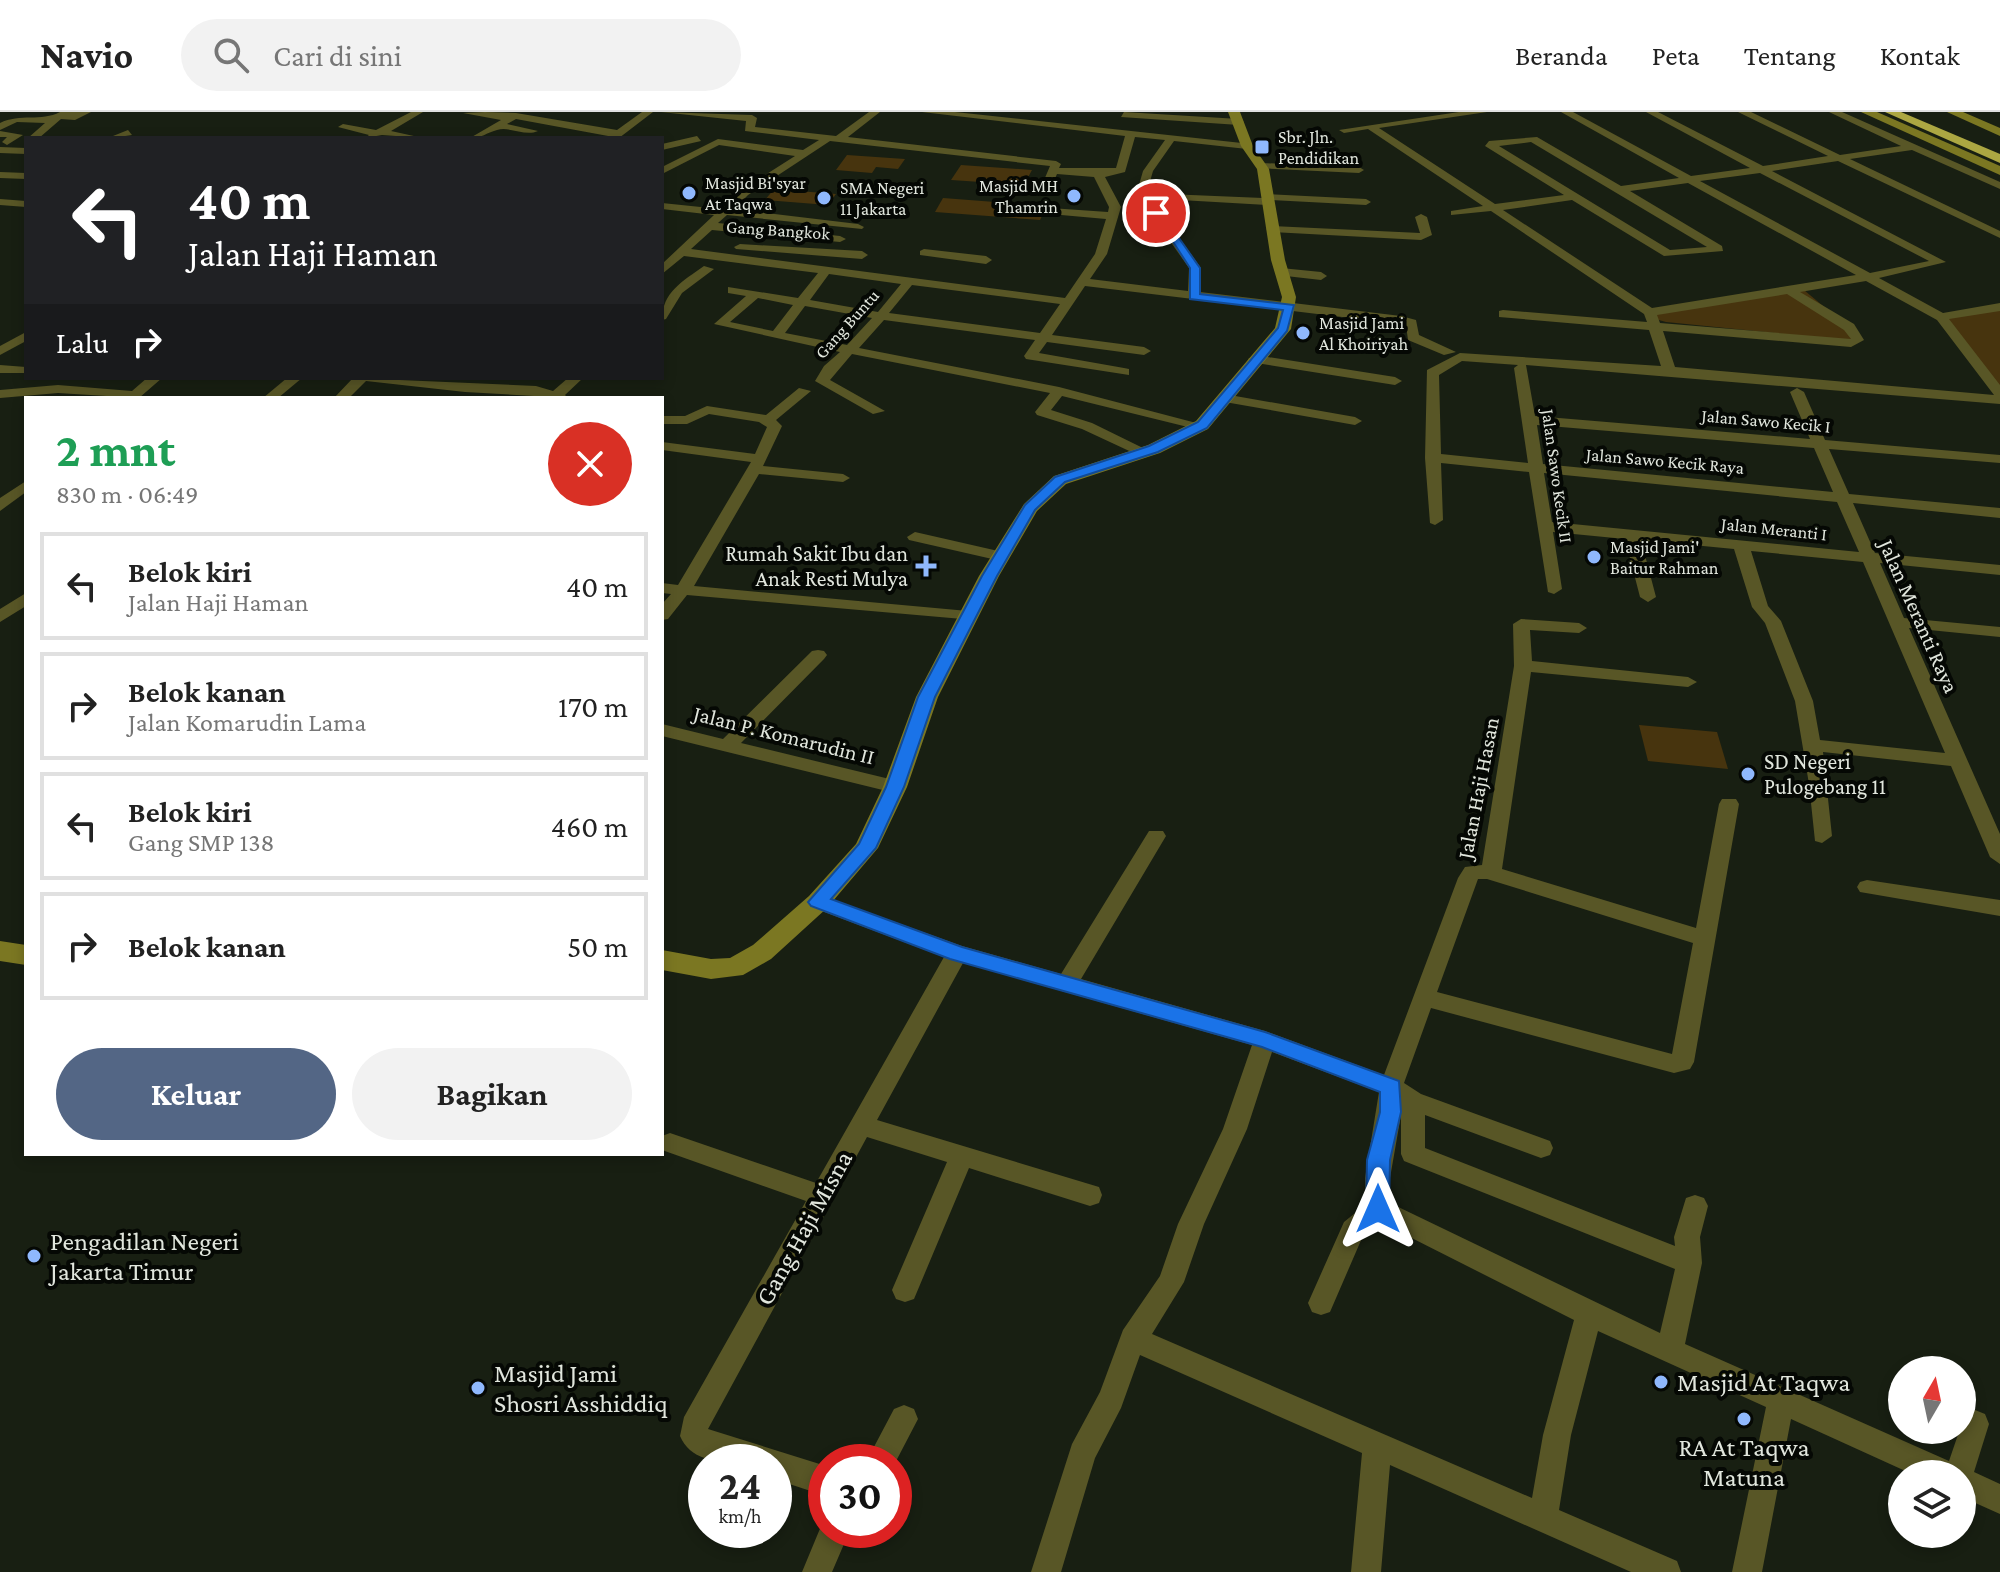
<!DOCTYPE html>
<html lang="id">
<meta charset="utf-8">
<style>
:root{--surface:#fff;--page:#f2f2f2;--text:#222;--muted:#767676;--line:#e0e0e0;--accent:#536685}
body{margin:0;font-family:"Crimson Pro",serif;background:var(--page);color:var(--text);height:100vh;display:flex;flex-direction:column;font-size:30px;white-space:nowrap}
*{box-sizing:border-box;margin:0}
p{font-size:26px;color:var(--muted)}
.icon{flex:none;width:44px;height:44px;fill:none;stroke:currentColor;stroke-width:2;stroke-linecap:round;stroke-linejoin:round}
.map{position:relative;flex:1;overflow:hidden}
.panel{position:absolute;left:24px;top:284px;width:640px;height:760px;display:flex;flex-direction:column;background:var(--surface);border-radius:0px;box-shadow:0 4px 12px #0003}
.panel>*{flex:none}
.guide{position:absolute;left:24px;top:24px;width:640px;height:244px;border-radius:0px;box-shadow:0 4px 12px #0003;background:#202124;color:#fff;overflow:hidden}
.needle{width:52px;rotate:9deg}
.controls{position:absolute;left:1888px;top:1244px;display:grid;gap:16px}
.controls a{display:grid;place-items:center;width:88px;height:88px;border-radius:50%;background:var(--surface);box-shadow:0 4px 12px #0003;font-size:40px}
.speed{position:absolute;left:688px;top:1332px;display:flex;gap:16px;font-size:40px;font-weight:700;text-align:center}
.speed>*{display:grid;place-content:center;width:104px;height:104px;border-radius:50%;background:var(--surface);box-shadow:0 4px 12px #0003;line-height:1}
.speed small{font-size:20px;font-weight:400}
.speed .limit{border:12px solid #d22;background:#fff;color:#111}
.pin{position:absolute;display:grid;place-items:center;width:68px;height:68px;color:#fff;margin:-34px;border:4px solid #fff;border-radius:50%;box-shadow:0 2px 8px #0007}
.me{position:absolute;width:88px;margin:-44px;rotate:0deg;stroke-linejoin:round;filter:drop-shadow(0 0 6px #0008)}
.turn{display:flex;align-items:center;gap:28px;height:168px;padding:0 32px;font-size:36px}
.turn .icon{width:104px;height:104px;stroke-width:2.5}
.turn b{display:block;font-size:56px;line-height:68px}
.then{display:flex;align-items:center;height:76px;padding:0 32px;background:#0003;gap:16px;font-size:30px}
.round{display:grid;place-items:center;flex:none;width:84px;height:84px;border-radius:42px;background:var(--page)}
.overview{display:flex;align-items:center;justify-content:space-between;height:136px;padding:0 32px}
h1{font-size:48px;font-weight:700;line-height:60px;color:#1e9e55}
.action{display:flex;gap:16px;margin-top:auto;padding:16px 32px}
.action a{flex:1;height:92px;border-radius:48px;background:var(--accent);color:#fff;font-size:32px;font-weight:700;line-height:92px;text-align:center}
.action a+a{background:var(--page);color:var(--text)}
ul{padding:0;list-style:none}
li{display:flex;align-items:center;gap:24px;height:108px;margin:0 16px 12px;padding:0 16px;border:4px solid var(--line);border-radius:0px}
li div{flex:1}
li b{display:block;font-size:30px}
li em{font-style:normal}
header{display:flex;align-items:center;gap:48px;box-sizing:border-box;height:112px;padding:0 40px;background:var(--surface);border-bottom:2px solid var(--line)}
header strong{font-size:38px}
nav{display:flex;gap:44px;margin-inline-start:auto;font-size:28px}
.search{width:560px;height:72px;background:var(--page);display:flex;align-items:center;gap:20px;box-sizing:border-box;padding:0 28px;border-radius:44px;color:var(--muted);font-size:30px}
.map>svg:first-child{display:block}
.green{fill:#47340e}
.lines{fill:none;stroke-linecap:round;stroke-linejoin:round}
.street{fill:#585626;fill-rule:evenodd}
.secondary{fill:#7b7722;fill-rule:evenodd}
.highway{fill:#aca742;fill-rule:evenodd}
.route{fill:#1a73e8;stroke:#114b97;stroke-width:2}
.poi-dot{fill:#8fb8fd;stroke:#050804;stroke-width:3}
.labels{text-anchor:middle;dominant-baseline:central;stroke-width:8;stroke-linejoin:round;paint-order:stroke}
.far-poi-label{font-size:18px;fill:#e1e6dd;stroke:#050804;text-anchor:start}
.far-street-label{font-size:18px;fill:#e1e6dd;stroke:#050804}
.poi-label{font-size:22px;fill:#e1e6dd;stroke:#050804;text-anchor:end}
.street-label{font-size:22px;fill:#e1e6dd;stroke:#050804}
.near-street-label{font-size:26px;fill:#e1e6dd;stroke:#050804}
.near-poi-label{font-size:26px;fill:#e1e6dd;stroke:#050804;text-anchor:start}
</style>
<header>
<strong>Navio</strong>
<div class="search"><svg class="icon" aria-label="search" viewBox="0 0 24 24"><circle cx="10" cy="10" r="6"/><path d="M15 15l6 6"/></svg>Cari di sini</div>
<nav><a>Beranda</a><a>Peta</a><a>Tentang</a><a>Kontak</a></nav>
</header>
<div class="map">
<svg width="2000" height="1460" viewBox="0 0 2000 1460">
<rect width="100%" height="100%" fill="#181f12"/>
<g class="green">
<path d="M847,43L905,47L898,57L876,55L872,61L836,58Z"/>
<path d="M961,53L1032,58L1024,73L951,68Z"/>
<path d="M774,77L836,82L828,93L765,88Z"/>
<path d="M943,86L1047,94L1040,108L935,100Z"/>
<path d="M1804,178L1848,215L1853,229L1666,210L1648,205L1657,200Z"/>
<path d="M2000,195V282L1941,205Z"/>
<path d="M1639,613L1717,620L1728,657L1648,649Z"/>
</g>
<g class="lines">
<g class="street">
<path d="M60,0H91L75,8L61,7L39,26H28L45,11L17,10L0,18V11C20,1 41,10 60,0Z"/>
<path d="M411,0H423L391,19L423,26L382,23L365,26L369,23L338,15L343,12L376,18Z"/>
<path d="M485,0L516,1L617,18L642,0H653L619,26L516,7L507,12L538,19C525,25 510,14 497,18C486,21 482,26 470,26L501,8L463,1Z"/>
<path d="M661,0L752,3L757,6L755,15L836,24L869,0H880L848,25L1056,49L1061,52L1059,56H1116L1125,24L922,0H955L1251,32L1247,37L1174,29L1153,59L1149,73L1157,95L1201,156L1200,180L1401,204L1416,208L1419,223L1456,240L1444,243L1408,228L1406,213L1400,212L1085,174L1052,223L1144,235L1151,239L1144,243L1047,230L1039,241L1124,256L1129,257V263L1026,247L1024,244L1035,228L884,208L859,236L1059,275L1204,313V319L1062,284L1051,298L1092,311L1145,337L1147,340L1140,344L1082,317L1037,303L1035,300L1050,281L852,242L830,268L885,299L873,302L815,269L824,254L840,240L714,212L746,184L728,181V175L798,186L818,161L684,144L662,162V152L714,103L662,97V91L720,97L740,79L795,44L719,33L662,62V55L718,27L803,38L819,28L745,19L746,9ZM1135,25L1165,28L1143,59L1139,73L1146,95L1189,156L1188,179L1090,167L1107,142L1121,95L1105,65L1125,60ZM830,29L1050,54L1039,80L1044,83L1049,80L1057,62L1094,65L1109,95L1108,100L1050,96L1044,99L1050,102L1106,107L1095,142L1065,186L691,137L712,118L840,130L846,127L840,124L718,111L727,103L862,117L864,115L858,112L734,97L748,83ZM829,162L901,172L878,200L810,188ZM912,173L1060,192L1040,221L889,201ZM758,186L793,193L773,219L730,210ZM805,194L872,206L847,233L785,221Z"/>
<path d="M1124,0L1239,7L1244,10L1239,13L1121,5Z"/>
<path d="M1459,0H1487L1379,16L1495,92L1564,83L1485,34L1489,29L1537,25L1621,74L1679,66L1561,0H1573L1691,64L1750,56L1646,0H1658L1763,54L1828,44L1738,0H1751L1840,43L1901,34L1829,0H1842L2000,70V77L1912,38L1850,47L2000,119V126L1838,49L1772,59L1946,150L1879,166L1943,201L2000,191V199L1949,207L2000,273V292L1526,253L1535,304L1810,327L1790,280L1797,276L1804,280L1825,328L2000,343V351L1829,337L1849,382L2000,396V406L1853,391L1875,441L2000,453V463L1880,451L1904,506L2000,515V525L1909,516L2000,722V752L1990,745L1951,654L1823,640L1832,724L1822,731L1815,729L1809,672L1795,589L1765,511L1752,495L1734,437L1641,428L1656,485L1648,490L1640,485L1625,427L1553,420L1562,477L1554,482L1548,480L1529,360L1441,351L1443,408L1435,413L1430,411L1425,346L1427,258L1460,241L1661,254L1649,218L1499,205V199L1503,198L1647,210L1644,202L1491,99L1451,103V99L1483,94L1368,17L1344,21L1339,18ZM1531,30L1707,135L1670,138L1499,34ZM1760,61L1929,149L1870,161L1700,69ZM1688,71L1856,163L1652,196L1503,98L1572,88L1664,144L1723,139L1722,134L1630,79ZM1866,169L1937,208L1994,283L1675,255L1663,219L1851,235L1864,228L1854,212L1800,180ZM1787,182L1844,218L1851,227L1660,211L1657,203ZM1462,249L1518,253L1514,256L1528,351L1441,342L1439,263ZM1537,313L1814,336L1833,380L1543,352ZM1544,361L1837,390L1859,440L1552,410ZM1751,439L1863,450L1945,641L1820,628L1813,589L1781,509L1768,494Z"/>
<path d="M128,18L132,23L112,26L113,24Z"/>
<path d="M0,19L23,23L7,33L2,30L7,25H0Z"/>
<path d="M697,24L701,29L662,38V32Z"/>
<path d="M0,35L26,36V42L0,41Z"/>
<path d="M1261,51L1359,55L1364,58L1359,61L1257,56V52Z"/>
<path d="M0,60L26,61V67L0,66Z"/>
<path d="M1167,82L1263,86L1267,82L1366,87L1371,90L1366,93L1271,88L1267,93L1163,87V83Z"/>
<path d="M0,87L26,89V95L0,93Z"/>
<path d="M1421,102L1427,105L1432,123L1421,128L1272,120L1266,117L1272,114L1420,121L1415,105Z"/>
<path d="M740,132L862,139L868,143L862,147L736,137L734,135Z"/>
<path d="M924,137L986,144L992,148L986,152L920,143V139Z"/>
<path d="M704,154L714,157L682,181L666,207L662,208C662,180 683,169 704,154Z"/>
<path d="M1281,156L1321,160L1327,164L1321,168L1277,163V157Z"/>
<path d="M26,220V229L0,243V234Z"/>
<path d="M1255,243L1395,265L1402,269L1395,273L1250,250L1248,247Z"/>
<path d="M0,253L26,255V261H0Z"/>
<path d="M147,266H162L139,286L58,281L0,286V278L58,273L132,279Z"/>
<path d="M287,266H302L278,286H263Z"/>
<path d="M353,266L536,274L553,279L568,266H583L565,283L568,286L465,280L366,269L349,286H334Z"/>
<path d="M799,276L811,279L776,308L782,314L763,354L843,362L850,366L843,370L759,362L694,474L968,499L976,504L974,508L687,483L668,507L662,508V492L671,482L662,481V471L678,473L751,350L662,338V330L755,342L767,315L759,310L709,302L687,312H662V304H685L707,294L766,303Z"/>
<path d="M1224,282L1355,305L1362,309L1355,313L1219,289L1217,286Z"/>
<path d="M26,369V380L0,399V386Z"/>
<path d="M915,420L1007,441L1009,444L1001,449L909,428L907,425Z"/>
<path d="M26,481V494L0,510V497Z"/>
<path d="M1521,507L1579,511L1587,516L1579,521L1530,518L1532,549L1688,565L1697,570L1688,575L1531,560L1502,757L1696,816L1719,692L1722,687H1736L1739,692L1694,950L1690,957L1674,961L1431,896L1404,971L1421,982L1550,1029L1553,1036L1550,1043L1541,1046L1425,1003V1036L1675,1134L1674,1125L1686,1086L1695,1083L1704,1086L1708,1094L1700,1125L1702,1151L1685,1232L1949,1349L1965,1302L1975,1298L1985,1302L1989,1312L1974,1360L2000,1372V1402L1962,1385V1362H1912L1791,1307L1762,1460H1732L1766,1295L1598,1219L1571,1323L1559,1398L1677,1449L1681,1460H1631L1390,1353L1381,1460H1351L1362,1341L1140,1243L1121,1296L1095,1346L1061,1460H1031L1072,1332L1100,1280L1123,1218L1160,1164L1178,1112L1223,1017L1252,933L963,851L877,1008L1099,1075L1102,1083L1099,1091L1090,1094L969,1056L914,1187L905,1190L896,1187L892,1178L947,1050L867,1025L708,1317L826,1354V1384L774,1367V1350C744,1350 694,1358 680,1324L684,1305L806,1089L662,1038V1024L670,1021L816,1071L944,845L811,795L808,790L811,785H825L962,834L1061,862L1149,719H1163L1166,724L1081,867L1265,919L1384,963L1458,766L1465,755L1482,753L1514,554L1513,512ZM1478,767H1487L1693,831L1672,942L1437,880ZM1272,940L1379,980L1365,1066V1093L1344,1110L1308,1191L1312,1200L1321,1203L1330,1200L1362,1126L1380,1110L1574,1208L1543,1323L1532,1386L1152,1222L1184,1170L1204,1112L1247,1017ZM1401,1003V1042L1404,1049L1675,1157L1660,1221L1390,1091V1066Z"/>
<path d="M818,538L824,539L827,543L824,547L741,631L902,670L905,675L902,680L895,681L662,624V612L723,627L812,539Z"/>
<path d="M1867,768L2000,788V804L1860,780L1857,775L1860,770Z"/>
<path d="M904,1293L914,1297L918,1307L894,1353V1350H866L894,1297Z"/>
<path d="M824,1407L826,1418H850L832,1460H802Z"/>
</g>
<g class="secondary">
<path d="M1228,0H1240L1253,34L1269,57L1285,148L1296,185L1291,217L1208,317L1160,341L1066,372L1037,399L999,464L938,585L907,675L878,736L827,796L771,847L743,863L711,867L662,858V838L711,847L730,846L753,833L809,784L856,732L883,675L916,585L979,464L1024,392L1054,364L1148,333L1196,309L1275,216L1282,185L1271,148L1257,57L1241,34Z"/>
<path d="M1861,0H1877L2000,54V63Z"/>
<path d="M1947,0H1963L2000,16V24Z"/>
<path d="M0,829L26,833V853L0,849Z"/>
</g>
<path class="highway" d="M1885,0H1901L2000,42V51Z"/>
</g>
<path class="route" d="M1153,99H1160L1200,156V182L1294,193L1287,219L1207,316L1158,340L1065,370L1035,398L997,464L935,585L904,675L876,736L831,787L962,835L1265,920L1399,969L1401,1000L1390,1048L1389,1097L1386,1104L1378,1107L1369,1104L1366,1097L1367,1048L1380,1000V980L1262,935L950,847L811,794L808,790L859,732L886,675L918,585L982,464L1025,393L1055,365L1149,334L1198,310L1278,216L1283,198L1190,187V156Z"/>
<g class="poi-dot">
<rect x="1254" y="27" width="16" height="16" rx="4"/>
<circle cx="689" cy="81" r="8"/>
<circle cx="1074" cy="84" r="8"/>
<circle cx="824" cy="86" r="8"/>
<circle cx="1303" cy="221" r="8"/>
<circle cx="1594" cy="445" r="8"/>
<path d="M922 442h8v8h8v8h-8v8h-8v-8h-8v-8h8z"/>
<circle cx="1748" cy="662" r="8"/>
<circle cx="34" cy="1144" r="8"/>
<circle cx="1661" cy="1270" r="8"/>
<circle cx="478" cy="1276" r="8"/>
<circle cx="1744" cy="1307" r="8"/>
</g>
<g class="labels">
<g class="far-poi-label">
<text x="1278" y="25">Sbr. Jln.<tspan x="1278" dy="21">Pendidikan</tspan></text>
<text x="705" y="71">Masjid Bi'syar<tspan x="705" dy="21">At Taqwa</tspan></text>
<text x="1058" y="74" text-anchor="end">Masjid MH<tspan x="1058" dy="21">Thamrin</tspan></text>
<text x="840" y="76">SMA Negeri<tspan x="840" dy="21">11 Jakarta</tspan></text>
<text x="1319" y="211">Masjid Jami<tspan x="1319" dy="21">Al Khoiriyah</tspan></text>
<text x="1610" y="435">Masjid Jami'<tspan x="1610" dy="21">Baitur Rahman</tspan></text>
</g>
<g class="far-street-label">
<text transform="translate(778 118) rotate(4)">Gang Bangkok</text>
<text transform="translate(847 212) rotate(-48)">Gang Buntu</text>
<text transform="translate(1766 309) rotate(5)">Jalan Sawo Kecik I</text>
<text transform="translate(1665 349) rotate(5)">Jalan Sawo Kecik Raya</text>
<text transform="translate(1557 364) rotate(82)">Jalan Sawo Kecik II</text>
<text transform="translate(1774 417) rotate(6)">Jalan Meranti I</text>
</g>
<g class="poi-label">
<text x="908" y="441">Rumah Sakit Ibu dan<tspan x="908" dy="25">Anak Resti Mulya</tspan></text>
<text x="1764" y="649" text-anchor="start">SD Negeri<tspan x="1764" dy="25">Pulogebang 11</tspan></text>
</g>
<g class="street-label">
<text transform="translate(1919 504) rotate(66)">Jalan Meranti Raya</text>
<text transform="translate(784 623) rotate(14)">Jalan P. Komarudin II</text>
<text transform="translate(1478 676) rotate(-79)">Jalan Haji Hasan</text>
</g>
<g class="near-street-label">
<text transform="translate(804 1116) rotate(-61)">Gang Haji Misna</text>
</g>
<g class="near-poi-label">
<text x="50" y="1129">Pengadilan Negeri<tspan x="50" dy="30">Jakarta Timur</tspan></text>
<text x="494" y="1261">Masjid Jami<tspan x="494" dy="30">Shosri Asshiddiq</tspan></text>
<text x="1677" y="1270">Masjid At Taqwa</text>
<text x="1744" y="1335" text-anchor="middle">RA At Taqwa<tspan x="1744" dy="30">Matuna</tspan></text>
</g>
</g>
</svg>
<div class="controls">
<a><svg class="needle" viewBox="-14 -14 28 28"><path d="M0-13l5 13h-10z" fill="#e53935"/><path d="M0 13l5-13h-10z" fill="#767676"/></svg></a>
<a><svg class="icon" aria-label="layers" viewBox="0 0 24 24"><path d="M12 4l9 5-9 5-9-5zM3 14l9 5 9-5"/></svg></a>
</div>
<div class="speed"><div>24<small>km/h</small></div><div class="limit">30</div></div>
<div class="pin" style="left:1156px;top:101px;background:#d93025"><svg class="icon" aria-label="arrive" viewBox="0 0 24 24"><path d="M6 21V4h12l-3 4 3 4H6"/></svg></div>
<svg class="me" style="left:1378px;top:1097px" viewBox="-20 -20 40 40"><path d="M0-17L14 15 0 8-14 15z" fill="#1a73e8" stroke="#fff" stroke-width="4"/></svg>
<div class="guide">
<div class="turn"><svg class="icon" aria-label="left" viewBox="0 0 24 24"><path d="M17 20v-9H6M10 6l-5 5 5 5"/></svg><div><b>40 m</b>Jalan Haji Haman</div></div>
<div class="then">Lalu<svg class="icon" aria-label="right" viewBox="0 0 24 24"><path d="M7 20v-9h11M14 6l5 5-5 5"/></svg></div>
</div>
<section class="panel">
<div class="overview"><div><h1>2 mnt</h1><p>830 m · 06:49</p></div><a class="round" style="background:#d93025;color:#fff"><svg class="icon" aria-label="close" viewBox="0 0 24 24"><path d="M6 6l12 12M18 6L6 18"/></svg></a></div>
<ul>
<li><svg class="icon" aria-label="left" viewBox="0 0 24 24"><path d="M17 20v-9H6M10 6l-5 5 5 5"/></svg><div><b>Belok kiri</b><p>Jalan Haji Haman</p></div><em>40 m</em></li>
<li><svg class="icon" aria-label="right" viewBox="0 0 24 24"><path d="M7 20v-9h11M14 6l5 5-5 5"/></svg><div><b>Belok kanan</b><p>Jalan Komarudin Lama</p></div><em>170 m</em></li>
<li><svg class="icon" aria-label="left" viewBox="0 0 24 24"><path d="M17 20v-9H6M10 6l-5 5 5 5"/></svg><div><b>Belok kiri</b><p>Gang SMP 138</p></div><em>460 m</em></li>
<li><svg class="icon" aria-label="right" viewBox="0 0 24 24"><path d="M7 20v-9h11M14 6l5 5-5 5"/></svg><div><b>Belok kanan</b></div><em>50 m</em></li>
</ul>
<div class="action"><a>Keluar</a><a>Bagikan</a></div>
</section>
</div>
